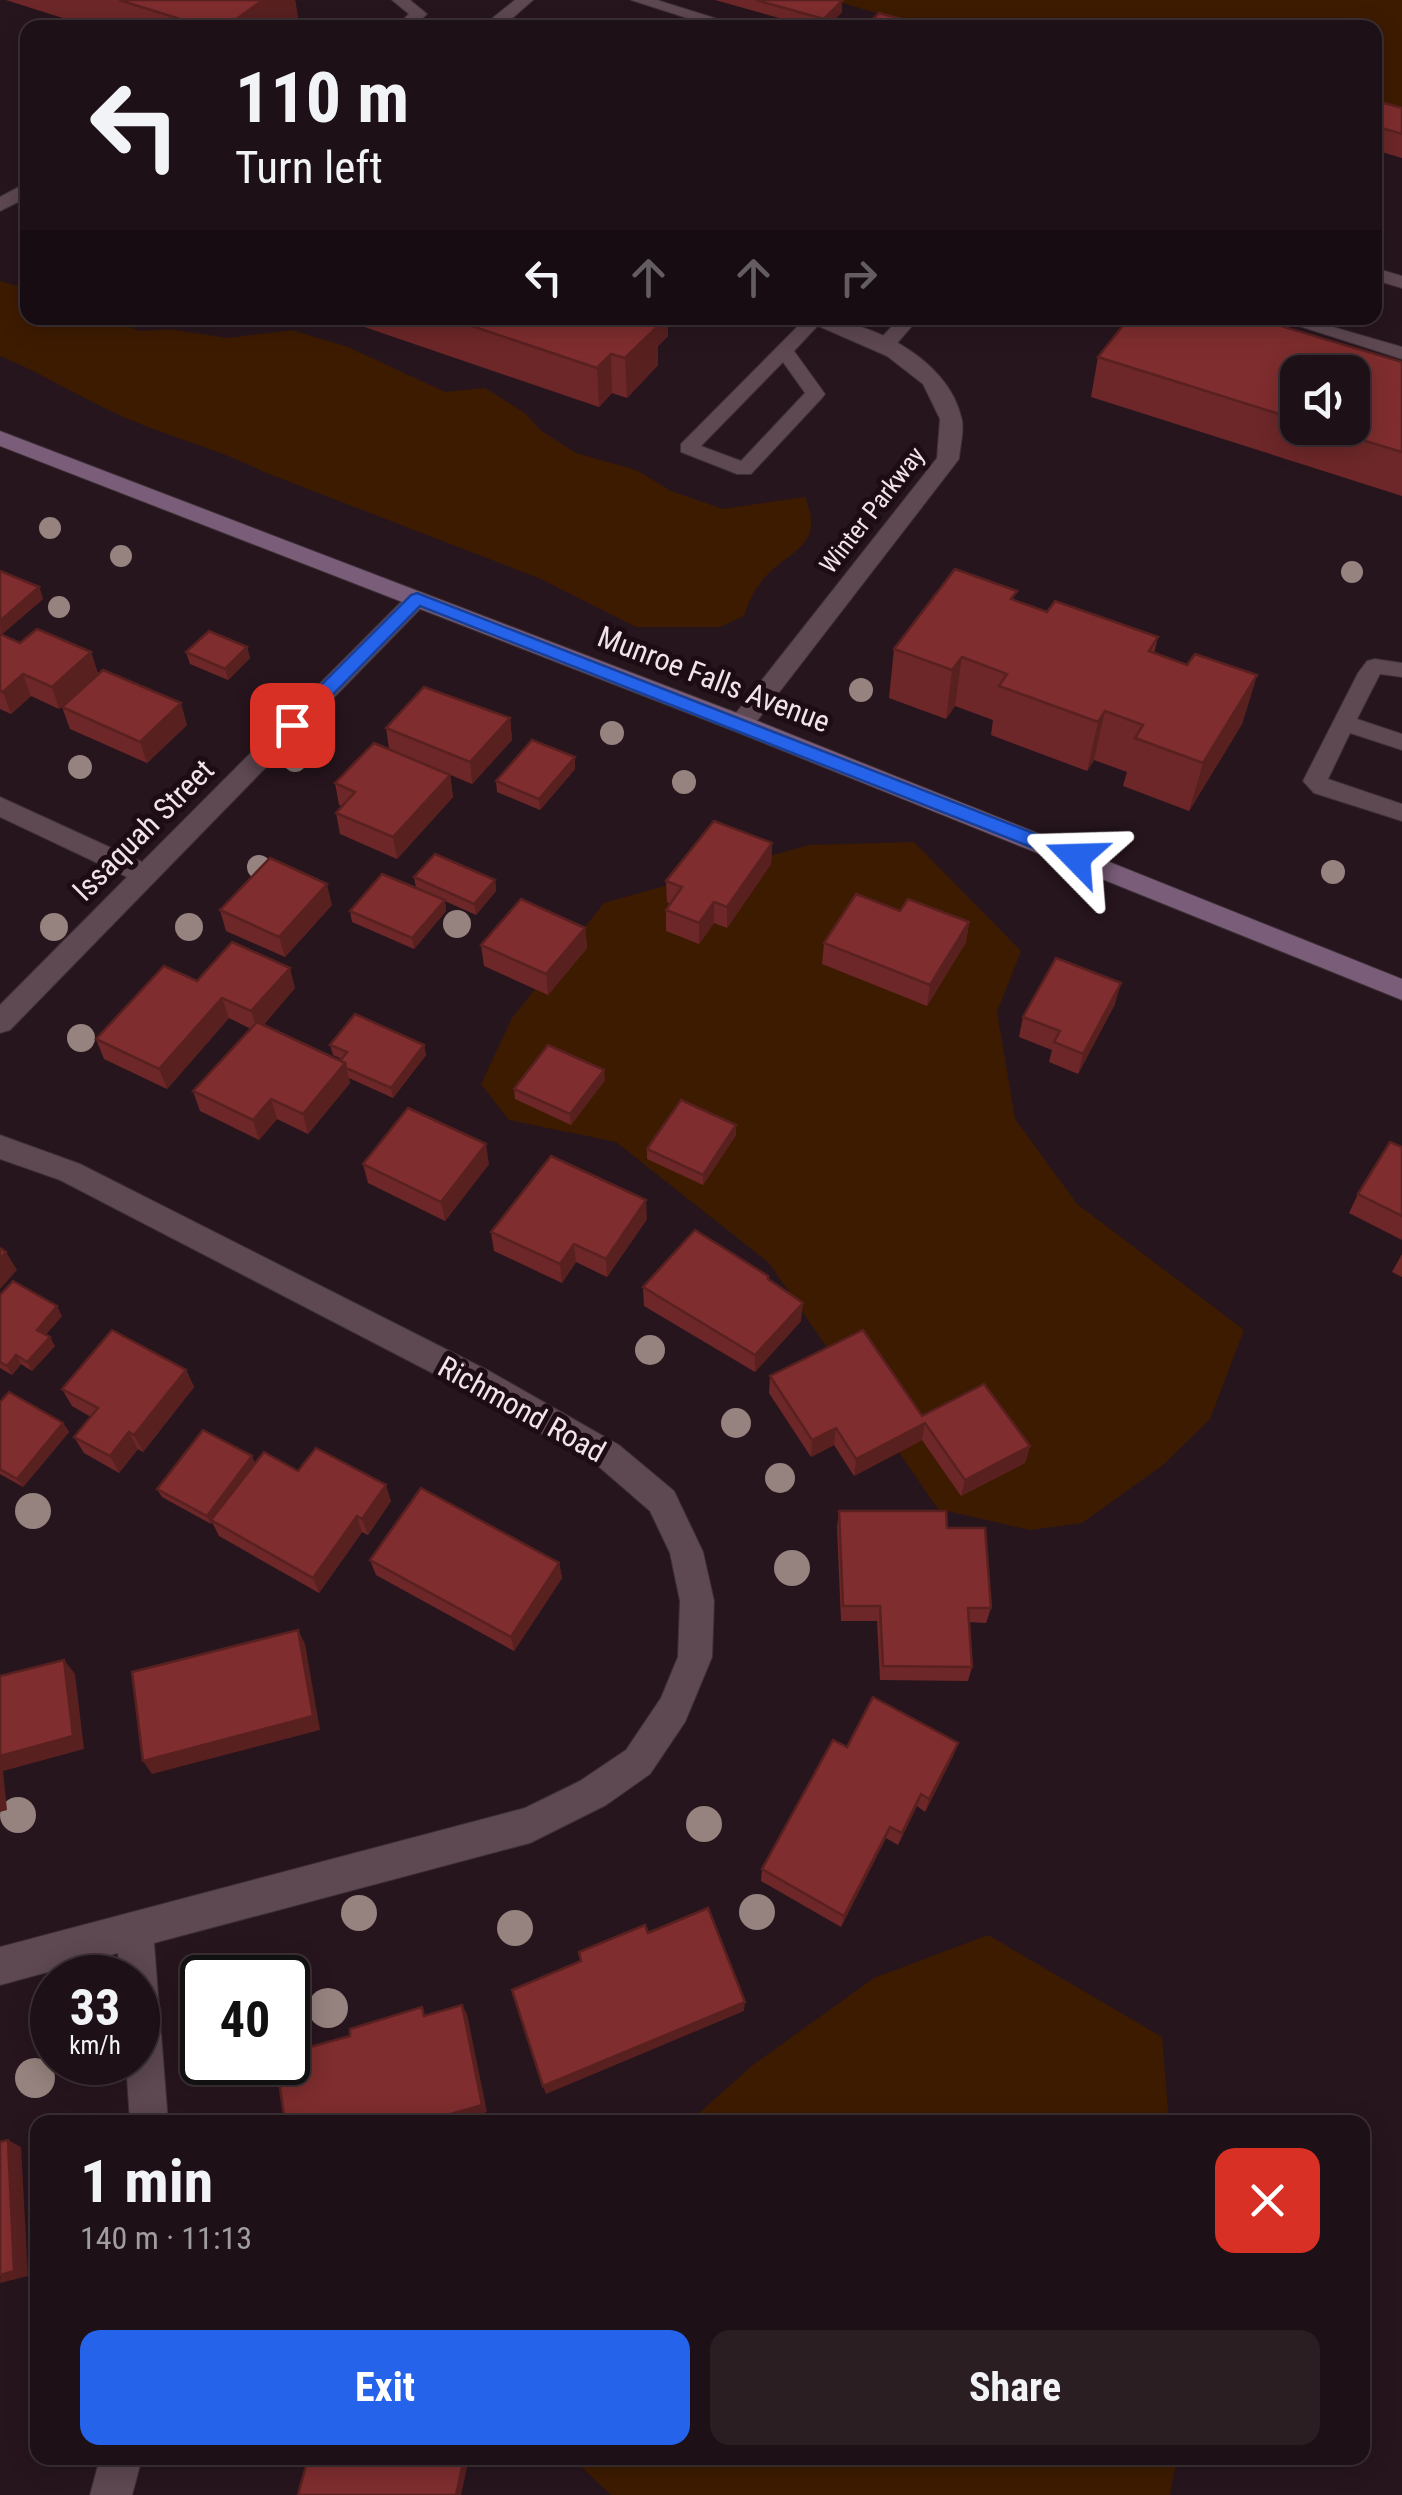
<!DOCTYPE html>
<meta charset="utf-8">
<style>
:root{--surface:#1d1016;--page:#2a1e23;--text:#f1f3f6;--muted:#a09da1;--line:#3b3035;--accent:#2563eb}
body{margin:0;font-family:"Roboto Condensed",sans-serif;background:var(--page);color:var(--text);height:100vh;display:flex;flex-direction:column;font-size:38px;white-space:nowrap}
*{box-sizing:border-box;margin:0}
p{font-size:32px;color:var(--muted)}
.icon{flex:none;width:55px;height:55px;fill:none;stroke:currentColor;stroke-width:2;stroke-linecap:round;stroke-linejoin:round}
.map{position:relative;flex:1;overflow:hidden}
.sheet{position:absolute;left:30px;top:2115px;width:1340px;height:350px;display:flex;flex-direction:column;background:var(--surface);border-radius:20px;box-shadow:0 5px 25px #0003,0 0 0 2px var(--line)}
.sheet>*{flex:none}
.top-card{position:absolute;left:20px;top:20px;width:1362px;height:305px;border-radius:20px;box-shadow:0 5px 25px #0003,0 0 0 2px var(--line);background:#1d1016;color:var(--text);overflow:hidden}
.buttons{position:absolute;left:1280px;top:355px;display:grid;gap:20px}
.buttons a{display:grid;place-items:center;width:90px;height:90px;border-radius:20px;background:var(--surface);box-shadow:0 5px 25px #0003,0 0 0 2px var(--line);font-size:50px}
.speed{position:absolute;left:30px;top:1955px;display:flex;gap:20px;font-size:50px;font-weight:700;text-align:center}
.speed>*{display:grid;place-content:center;width:130px;height:130px;border-radius:50%;background:var(--surface);box-shadow:0 5px 25px #0003,0 0 0 2px var(--line);line-height:1}
.speed small{font-size:25px;font-weight:400}
.speed .limit{border:5px solid #111;border-radius:15px;background:#fff;color:#111}
.pin{position:absolute;display:grid;place-items:center;width:85px;height:85px;color:#fff;margin:-42px;border-radius:20px;box-shadow:0 5px 15px #0006}
.me{position:absolute;width:110px;margin:-55px;rotate:292deg;stroke-linejoin:round;filter:drop-shadow(0 0 8px #0008)}
.turn{display:flex;align-items:center;gap:35px;height:210px;padding:0 50px;font-size:45px}
.turn .icon{width:130px;height:130px;stroke-width:2.5}
.turn b{display:block;font-size:70px;line-height:85px}
.lanes{display:flex;align-items:center;height:95px;padding:0 50px;background:#0003;justify-content:center;gap:50px;direction:ltr}
.lanes .off{opacity:.35}
.round{display:grid;place-items:center;flex:none;width:105px;height:105px;border-radius:20px;background:var(--page)}
.headline{display:flex;align-items:center;justify-content:space-between;height:170px;padding:0 50px}
h1{font-size:60px;font-weight:700;line-height:75px}
.action{display:flex;gap:20px;margin-top:auto;padding:20px 50px}
.action a{flex:1;height:115px;border-radius:20px;background:var(--accent);color:#fff;font-size:40px;font-weight:700;line-height:115px;text-align:center}
.action a+a{background:var(--page);color:var(--text)}
.map>svg:first-child{display:block}
.green{fill:#3d1b00}
.lines{fill:none;stroke-linecap:round;stroke-linejoin:round}
.lane-casing{stroke:#3c2f35;stroke-width:2}
.street-casing{stroke:#3c2f35;stroke-width:2}
.secondary-casing{stroke:#3c2f35;stroke-width:2}
.lane{fill:#5e4852;fill-rule:evenodd}
.street{fill:#5e4852;fill-rule:evenodd}
.secondary{fill:#7a5d78;fill-rule:evenodd}
.tree{fill:#96837f}
.wall{fill:#6d2728;fill-rule:evenodd}
.shaded-wall{fill:#592020}
.building{fill:#7f2d2e;stroke:#592020;stroke-width:2.5}
.route{fill:#2563eb;stroke:#184099;stroke-width:2.5}
.labels{text-anchor:middle;dominant-baseline:central;stroke-width:10;stroke-linejoin:round;paint-order:stroke}
.far-street-label{font-size:25px;fill:#f0e3e9;stroke:#1d0c14}
.street-label{font-size:30px;fill:#f0e3e9;stroke:#1d0c14}
</style>
<div class="map">
<svg width="1402" height="2495" viewBox="0 0 1402 2495">
<rect width="100%" height="100%" fill="#27151e"/>
<g class="green">
<path d="M832,0H1402V149L1375,147V28L925,27Z"/>
<path d="M0,281L27,289L28,318H103L140,331L169,329L228,338L292,330L348,347L445,392L485,388L525,413L540,430L576,453L636,470L671,491L723,509L805,497C824,544 795,548 768,574C756,586 749,600 744,616L720,627H636L541,579L264,472C219,449 172,438 126,418C82,399 44,374 0,356Z"/>
<path d="M914,842L1021,951L997,1012L1015,1119L1077,1204L1244,1330L1210,1419L1163,1465L1082,1523L1030,1530L938,1509L769,1263L616,1142L509,1120L481,1084L512,1018L604,903L809,845Z"/>
<path d="M988,1935L1162,2037L1169,2122H689L753,2065L874,1978Z"/>
<path d="M572,2458H1177L1170,2495H611Z"/>
</g>
<g class="lines">
<g class="lane-casing">
<g id="lane">
<path d="M392,0H410L427,14L412,28H394L409,14Z"/>
<path d="M515,0H533L508,22L518,28L490,26V20Z"/>
<path d="M631,0H657L746,28H718Z"/>
<path d="M1375,268L1402,276V288L1375,280Z"/>
<path d="M806,318L824,319L794,351L825,394L822,398L751,474H737L681,452V444ZM783,362L805,393L741,461L701,446Z"/>
<path d="M900,318H919L892,349H878V341Z"/>
<path d="M1274,318H1302L1402,347V359Z"/>
<path d="M1375,659L1402,663V677L1380,674L1357,719L1402,734V750L1350,733L1328,779L1402,804V821L1314,793L1303,781L1358,673L1367,661Z"/>
</g>
</g>
<g class="street-casing">
<g id="street">
<path d="M28,182V197L0,211V197Z"/>
<path d="M800,318C859,314 949,355 962,420C964,432 960,447 959,459L750,730L741,733L729,724L732,718L937,458L940,419L923,384L887,356Z"/>
<path d="M417,591L429,599L425,604L10,1030L0,1033V1005L127,877L0,817V797L142,862L409,594Z"/>
<path d="M0,1135L80,1164L491,1372L619,1445L674,1491L703,1552L714,1601L712,1657L685,1722L650,1774L606,1805L530,1843L154,1943L168,2122H130L126,2062H138V1978H120L118,1953L0,1985V1947L525,1808L580,1781L626,1750L661,1698L678,1657L680,1601L670,1553L650,1511L597,1465L469,1392L60,1180L0,1159Z"/>
<path d="M100,2458H142L132,2495H90Z"/>
</g>
</g>
<g class="secondary-casing">
<path id="secondary" d="M0,431L750,718L1402,979V1000L732,730L0,446Z"/>
</g>
<use href="#lane" class="lane"/>
<use href="#street" class="street"/>
<use href="#secondary" class="secondary"/>
</g>
<g class="tree">
<circle cx="50" cy="528" r="11"/>
<circle cx="121" cy="556" r="11"/>
<circle cx="1352" cy="572" r="11"/>
<circle cx="59" cy="607" r="11"/>
<circle cx="861" cy="690" r="12"/>
<circle cx="612" cy="733" r="12"/>
<circle cx="295" cy="760" r="12"/>
<circle cx="80" cy="767" r="12"/>
<circle cx="684" cy="782" r="12"/>
<circle cx="259" cy="867" r="12"/>
<circle cx="1333" cy="872" r="12"/>
<circle cx="457" cy="924" r="14"/>
<circle cx="54" cy="927" r="14"/>
<circle cx="189" cy="927" r="14"/>
<circle cx="81" cy="1038" r="14"/>
<circle cx="650" cy="1350" r="15"/>
<circle cx="736" cy="1423" r="15"/>
<circle cx="780" cy="1478" r="15"/>
<circle cx="33" cy="1511" r="18"/>
<circle cx="792" cy="1568" r="18"/>
<circle cx="18" cy="1815" r="18"/>
<circle cx="704" cy="1824" r="18"/>
<circle cx="757" cy="1912" r="18"/>
<circle cx="359" cy="1913" r="18"/>
<circle cx="515" cy="1928" r="18"/>
<circle cx="328" cy="2008" r="20"/>
<circle cx="35" cy="2078" r="20"/>
</g>
<g class="wall">
<path d="M6,0H295L298,18L285,28H94Z"/>
<path d="M715,0H838L842,12L826,28H814Z"/>
<path d="M1402,108V158L1375,150V114Z"/>
<path d="M338,318H668V336L658,346V365L627,398L612,393L599,407Z"/>
<path d="M1098,357L1402,362V496L1091,397ZM1298,372L1352,428H1298Z"/>
<path d="M0,571L39,587L43,599L1,635L20,643L91,652L98,674L59,709L31,696L11,714L0,709Z"/>
<path d="M1016,601L1047,612L1158,637L1154,653L1187,665L1257,675L1242,724L1189,811L1123,786L1127,772L1094,760L1087,771L991,735L993,720L955,706L946,719L889,698L894,649Z"/>
<path d="M247,647L250,658L228,680L190,664L186,652Z"/>
<path d="M62,707L187,725L147,763L70,729Z"/>
<path d="M510,718L512,740L472,784L401,754L450,775L453,797L397,859L340,834L336,813L342,806L339,805L335,783L389,749L386,728Z"/>
<path d="M575,757V769L540,810L497,792L496,781Z"/>
<path d="M772,843L771,864L727,928L714,923L699,944L666,931V910L670,904L667,902L666,881Z"/>
<path d="M414,877L495,880L496,891L476,915L445,901L446,911L414,949L352,922L350,911L416,888Z"/>
<path d="M332,905L285,957L226,931L220,910Z"/>
<path d="M900,911L969,922L966,942L927,1006L822,964L824,943Z"/>
<path d="M585,928L587,948L548,995L484,966L481,945Z"/>
<path d="M197,981L295,988L263,1025L340,1061L342,1059L333,1055L330,1045H424L426,1055L393,1098L349,1078L350,1083L308,1134L277,1119L259,1140L200,1111L193,1091L251,1029L229,1018L167,1089L104,1059L96,1039Z"/>
<path d="M1115,1004L1078,1074L1049,1062L1052,1050L1019,1037L1023,1017Z"/>
<path d="M605,1080L571,1125L515,1099L514,1089Z"/>
<path d="M736,1125V1135L703,1185L647,1159V1149Z"/>
<path d="M1402,1147V1240L1349,1213L1358,1194Z"/>
<path d="M363,1164H489L445,1221L368,1183Z"/>
<path d="M647,1219L607,1277L576,1262L562,1283L494,1251L491,1232Z"/>
<path d="M1402,1254V1277L1392,1272Z"/>
<path d="M768,1279L801,1321L755,1372L644,1306L643,1287Z"/>
<path d="M0,1295L62,1316L46,1334L55,1346L32,1371L21,1364L12,1375L0,1368Z"/>
<path d="M186,1370L194,1387L143,1452L138,1449L119,1473L84,1453L74,1437L91,1417L72,1406L62,1389Z"/>
<path d="M770,1376L922,1416L1030,1446L1025,1463L961,1496L922,1440L854,1476L834,1445L811,1457L769,1393Z"/>
<path d="M0,1402L63,1423L69,1432L23,1487L0,1474Z"/>
<path d="M255,1463L298,1471L391,1501L368,1535L362,1532L319,1593L219,1536L212,1522L211,1524L162,1497L157,1489Z"/>
<path d="M839,1511L947,1528L991,1608L986,1623L969,1622L972,1667L968,1681L880,1680L877,1621H841L837,1527Z"/>
<path d="M370,1560L559,1563L562,1578L514,1651L376,1575Z"/>
<path d="M958,1743L953,1756L925,1812L917,1806L898,1845L886,1838L841,1927L761,1881L762,1869L847,1747Z"/>
</g>
<g class="shaded-wall">
<path d="M263,0H295L298,18L285,28H224Z"/>
<path d="M842,1V12L826,28H823L824,19Z"/>
<path d="M646,318H668V336L658,346V365L627,398L625,358L643,321Z"/>
<path d="M611,354L612,393L599,407L597,368Z"/>
<path d="M39,587L43,599L1,635L0,621Z"/>
<path d="M247,647L250,658L228,680L225,669Z"/>
<path d="M91,652L98,674L59,709L52,687Z"/>
<path d="M962,657L955,706L946,719L952,670Z"/>
<path d="M23,674L31,696L11,714L3,692Z"/>
<path d="M1257,675L1242,724L1189,811L1203,763Z"/>
<path d="M181,703L187,725L147,763L140,742Z"/>
<path d="M1105,711L1094,760L1087,771L1098,722Z"/>
<path d="M510,718L512,740L472,784L470,762Z"/>
<path d="M575,757V769L540,810L539,799Z"/>
<path d="M450,775L453,797L397,859L393,837Z"/>
<path d="M772,843L771,864L727,928V907Z"/>
<path d="M495,880L496,891L476,915L474,904Z"/>
<path d="M327,884L332,905L285,957L279,937Z"/>
<path d="M445,900L446,911L414,949L412,938Z"/>
<path d="M714,902V923L699,944V923Z"/>
<path d="M969,922L966,942L927,1006L930,985Z"/>
<path d="M585,928L587,948L548,995L546,974Z"/>
<path d="M290,968L295,988L258,1032L251,1011Z"/>
<path d="M1121,983L1115,1004L1078,1074L1083,1054Z"/>
<path d="M222,998L229,1018L167,1089L159,1069Z"/>
<path d="M424,1045L426,1055L393,1098L391,1088Z"/>
<path d="M345,1063L350,1083L308,1134L303,1114Z"/>
<path d="M604,1070L605,1080L571,1125L570,1114Z"/>
<path d="M271,1099L277,1119L259,1140L253,1120Z"/>
<path d="M736,1125V1135L703,1185V1175Z"/>
<path d="M486,1144L489,1164L445,1221L441,1202Z"/>
<path d="M646,1200L647,1219L607,1277L606,1259Z"/>
<path d="M574,1244L576,1262L562,1283L560,1264Z"/>
<path d="M6,1252L17,1270L0,1289V1259Z"/>
<path d="M803,1303L801,1321L755,1372V1355Z"/>
<path d="M57,1306L62,1316L42,1339L37,1330Z"/>
<path d="M50,1337L55,1346L32,1371L27,1362Z"/>
<path d="M16,1355L21,1364L12,1375L7,1366Z"/>
<path d="M186,1370L194,1387L143,1452L134,1435Z"/>
<path d="M63,1423L69,1432L23,1487L17,1479Z"/>
<path d="M925,1423L922,1440L854,1476L856,1459Z"/>
<path d="M836,1428L834,1445L811,1457L812,1440Z"/>
<path d="M129,1432L138,1449L119,1473L110,1456Z"/>
<path d="M1030,1446L1025,1463L961,1496L965,1480Z"/>
<path d="M252,1456L256,1465L211,1524L207,1516Z"/>
<path d="M386,1485L391,1501L368,1535L362,1519Z"/>
<path d="M357,1516L362,1532L319,1593L313,1578Z"/>
<path d="M559,1563L562,1578L514,1651L511,1637Z"/>
<path d="M298,1630L305,1644L320,1730L152,1774L143,1761Z"/>
<path d="M64,1660L75,1674L84,1749L3,1771L7,1810L0,1812V1756Z"/>
<path d="M958,1743L953,1756L925,1812L929,1799Z"/>
<path d="M921,1794L917,1806L898,1845L902,1833Z"/>
<path d="M890,1827L886,1838L841,1927L844,1916Z"/>
<path d="M745,2002L744,2011L546,2094L543,2086Z"/>
<path d="M462,2005L467,2014L487,2112L453,2122H423Z"/>
<path d="M8,2140L21,2147L28,2276L0,2283Z"/>
<path d="M464,2458H469L461,2495H456Z"/>
</g>
<g class="building">
<path d="M119,0H263L224,28H209Z"/>
<path d="M756,0H838L842,1L824,19Z"/>
<path d="M879,13L934,28H864Z"/>
<path d="M1384,103L1402,108V134L1375,126V114Z"/>
<path d="M448,318H646L643,321L658,326L625,358L611,354L597,368Z"/>
<path d="M1129,318H1254L1402,362V452L1322,428H1352V372H1298V420L1098,357Z"/>
<path d="M955,569L1017,591L1011,599L1047,612L1055,601L1158,637L1149,651L1187,665L1195,654L1257,675L1203,763L1135,738L1143,725L1105,711L1098,722L999,686L1007,674L962,657L952,670L894,649Z"/>
<path d="M0,571L39,587L0,621Z"/>
<path d="M37,629L91,652L52,687L23,674L3,692L0,691V634L20,643Z"/>
<path d="M209,631L247,647L225,669L186,652Z"/>
<path d="M103,670L181,703L140,742L62,707Z"/>
<path d="M424,687L510,718L470,762L386,728Z"/>
<path d="M532,740L575,757L539,799L496,781Z"/>
<path d="M374,743L450,775L393,837L336,813L355,792L335,783Z"/>
<path d="M714,821L772,843L727,907L714,902L699,923L666,910L682,887L666,881Z"/>
<path d="M435,854L495,880L474,904L414,877Z"/>
<path d="M270,858L327,884L279,937L220,910Z"/>
<path d="M382,874L445,900L412,938L350,911Z"/>
<path d="M856,894L900,911L908,899L969,922L930,985L824,943Z"/>
<path d="M521,899L585,928L546,974L481,945Z"/>
<path d="M232,942L290,968L251,1011L222,998L159,1069L96,1039L164,966L197,981Z"/>
<path d="M1056,958L1121,983L1083,1054L1054,1042L1060,1031L1023,1017Z"/>
<path d="M355,1014L424,1045L391,1088L346,1068L345,1063L340,1061L347,1052L330,1045Z"/>
<path d="M257,1022L345,1063L303,1114L271,1099L253,1120L193,1091Z"/>
<path d="M548,1045L604,1070L570,1114L514,1089Z"/>
<path d="M681,1100L736,1125L703,1175L647,1149Z"/>
<path d="M408,1108L486,1144L441,1202L363,1164Z"/>
<path d="M1390,1142L1402,1147V1216L1358,1194Z"/>
<path d="M551,1156L646,1200L606,1259L574,1244L560,1264L491,1232Z"/>
<path d="M695,1230L768,1276V1279L803,1303L755,1355L643,1287Z"/>
<path d="M0,1248L6,1252L0,1259Z"/>
<path d="M13,1281L57,1306L37,1330L50,1337L27,1362L16,1355L7,1366L0,1362V1295Z"/>
<path d="M112,1330L186,1370L134,1435L129,1432L110,1456L74,1437L98,1408L62,1389Z"/>
<path d="M863,1330L922,1416L984,1384L1030,1446L965,1480L925,1423L856,1459L836,1428L812,1440L770,1376Z"/>
<path d="M9,1392L63,1423L17,1479L0,1469V1402Z"/>
<path d="M203,1430L252,1456L207,1516L157,1489Z"/>
<path d="M316,1448L386,1485L362,1519L357,1516L313,1578L211,1520L264,1452L298,1471Z"/>
<path d="M421,1488L559,1563L511,1637L370,1560Z"/>
<path d="M839,1511H946L947,1528H985L991,1608H968L972,1667L883,1666L880,1606H843Z"/>
<path d="M298,1630L313,1716L143,1761L132,1672Z"/>
<path d="M64,1660L73,1736L0,1756V1676Z"/>
<path d="M873,1697L958,1743L929,1799L921,1794L902,1833L890,1827L844,1916L762,1869L833,1740L847,1747Z"/>
<path d="M708,1908L745,2002L543,2086L512,1990L581,1961L579,1952L645,1925L648,1933Z"/>
<path d="M462,2005L482,2105L423,2122H285L276,2062H288V2053L350,2036V2029L422,2007L424,2016Z"/>
<path d="M8,2140L14,2271L0,2275V2142Z"/>
<path d="M308,2458H464L456,2495H298Z"/>
</g>
<path class="route" d="M417,593L1082,852L1085,857L1082,862H1069L420,606L298,730H285V721L411,595Z"/>
<g class="labels">
<g class="far-street-label">
<text transform="translate(872 510) rotate(-52)">Winter Parkway</text>
</g>
<g class="street-label">
<text transform="translate(714 679) rotate(21)">Munroe Falls Avenue</text>
<text transform="translate(143 830) rotate(-45)">Issaquah Street</text>
<text transform="translate(522 1409) rotate(29)">Richmond Road</text>
</g>
</g>
</svg>
<div class="buttons">
<a><svg class="icon" aria-label="sound" viewBox="0 0 24 24"><path d="M4 9h4l5-4v14l-5-4H4zM17 9q2 3 0 6"/></svg></a>
</div>
<div class="speed"><div>33<small>km/h</small></div><div class="limit">40</div></div>
<div class="pin" style="left:292px;top:725px;background:#d93025"><svg class="icon" aria-label="arrive" viewBox="0 0 24 24"><path d="M6 21V4h12l-3 4 3 4H6"/></svg></div>
<svg class="me" style="left:1076px;top:857px" viewBox="-20 -20 40 40"><path d="M0-17L14 15 0 8-14 15z" fill="#2563eb" stroke="#fff" stroke-width="4"/></svg>
<div class="top-card">
<div class="turn"><svg class="icon" aria-label="left" viewBox="0 0 24 24"><path d="M17 20v-9H6M10 6l-5 5 5 5"/></svg><div><b>110 m</b>Turn left</div></div>
<div class="lanes"><svg class="icon" aria-label="left" viewBox="0 0 24 24"><path d="M17 20v-9H6M10 6l-5 5 5 5"/></svg><svg class="icon off" aria-label="ahead" viewBox="0 0 24 24"><path d="M12 20V5M6 11l6-6 6 6"/></svg><svg class="icon off" aria-label="ahead" viewBox="0 0 24 24"><path d="M12 20V5M6 11l6-6 6 6"/></svg><svg class="icon off" aria-label="right" viewBox="0 0 24 24"><path d="M7 20v-9h11M14 6l5 5-5 5"/></svg></div>
</div>
<section class="sheet">
<div class="headline"><div><h1>1 min</h1><p>140 m · 11:13</p></div><a class="round" style="background:#d93025;color:#fff"><svg class="icon" aria-label="close" viewBox="0 0 24 24"><path d="M6 6l12 12M18 6L6 18"/></svg></a></div>
<div class="action"><a>Exit</a><a>Share</a></div>
</section>
</div>
